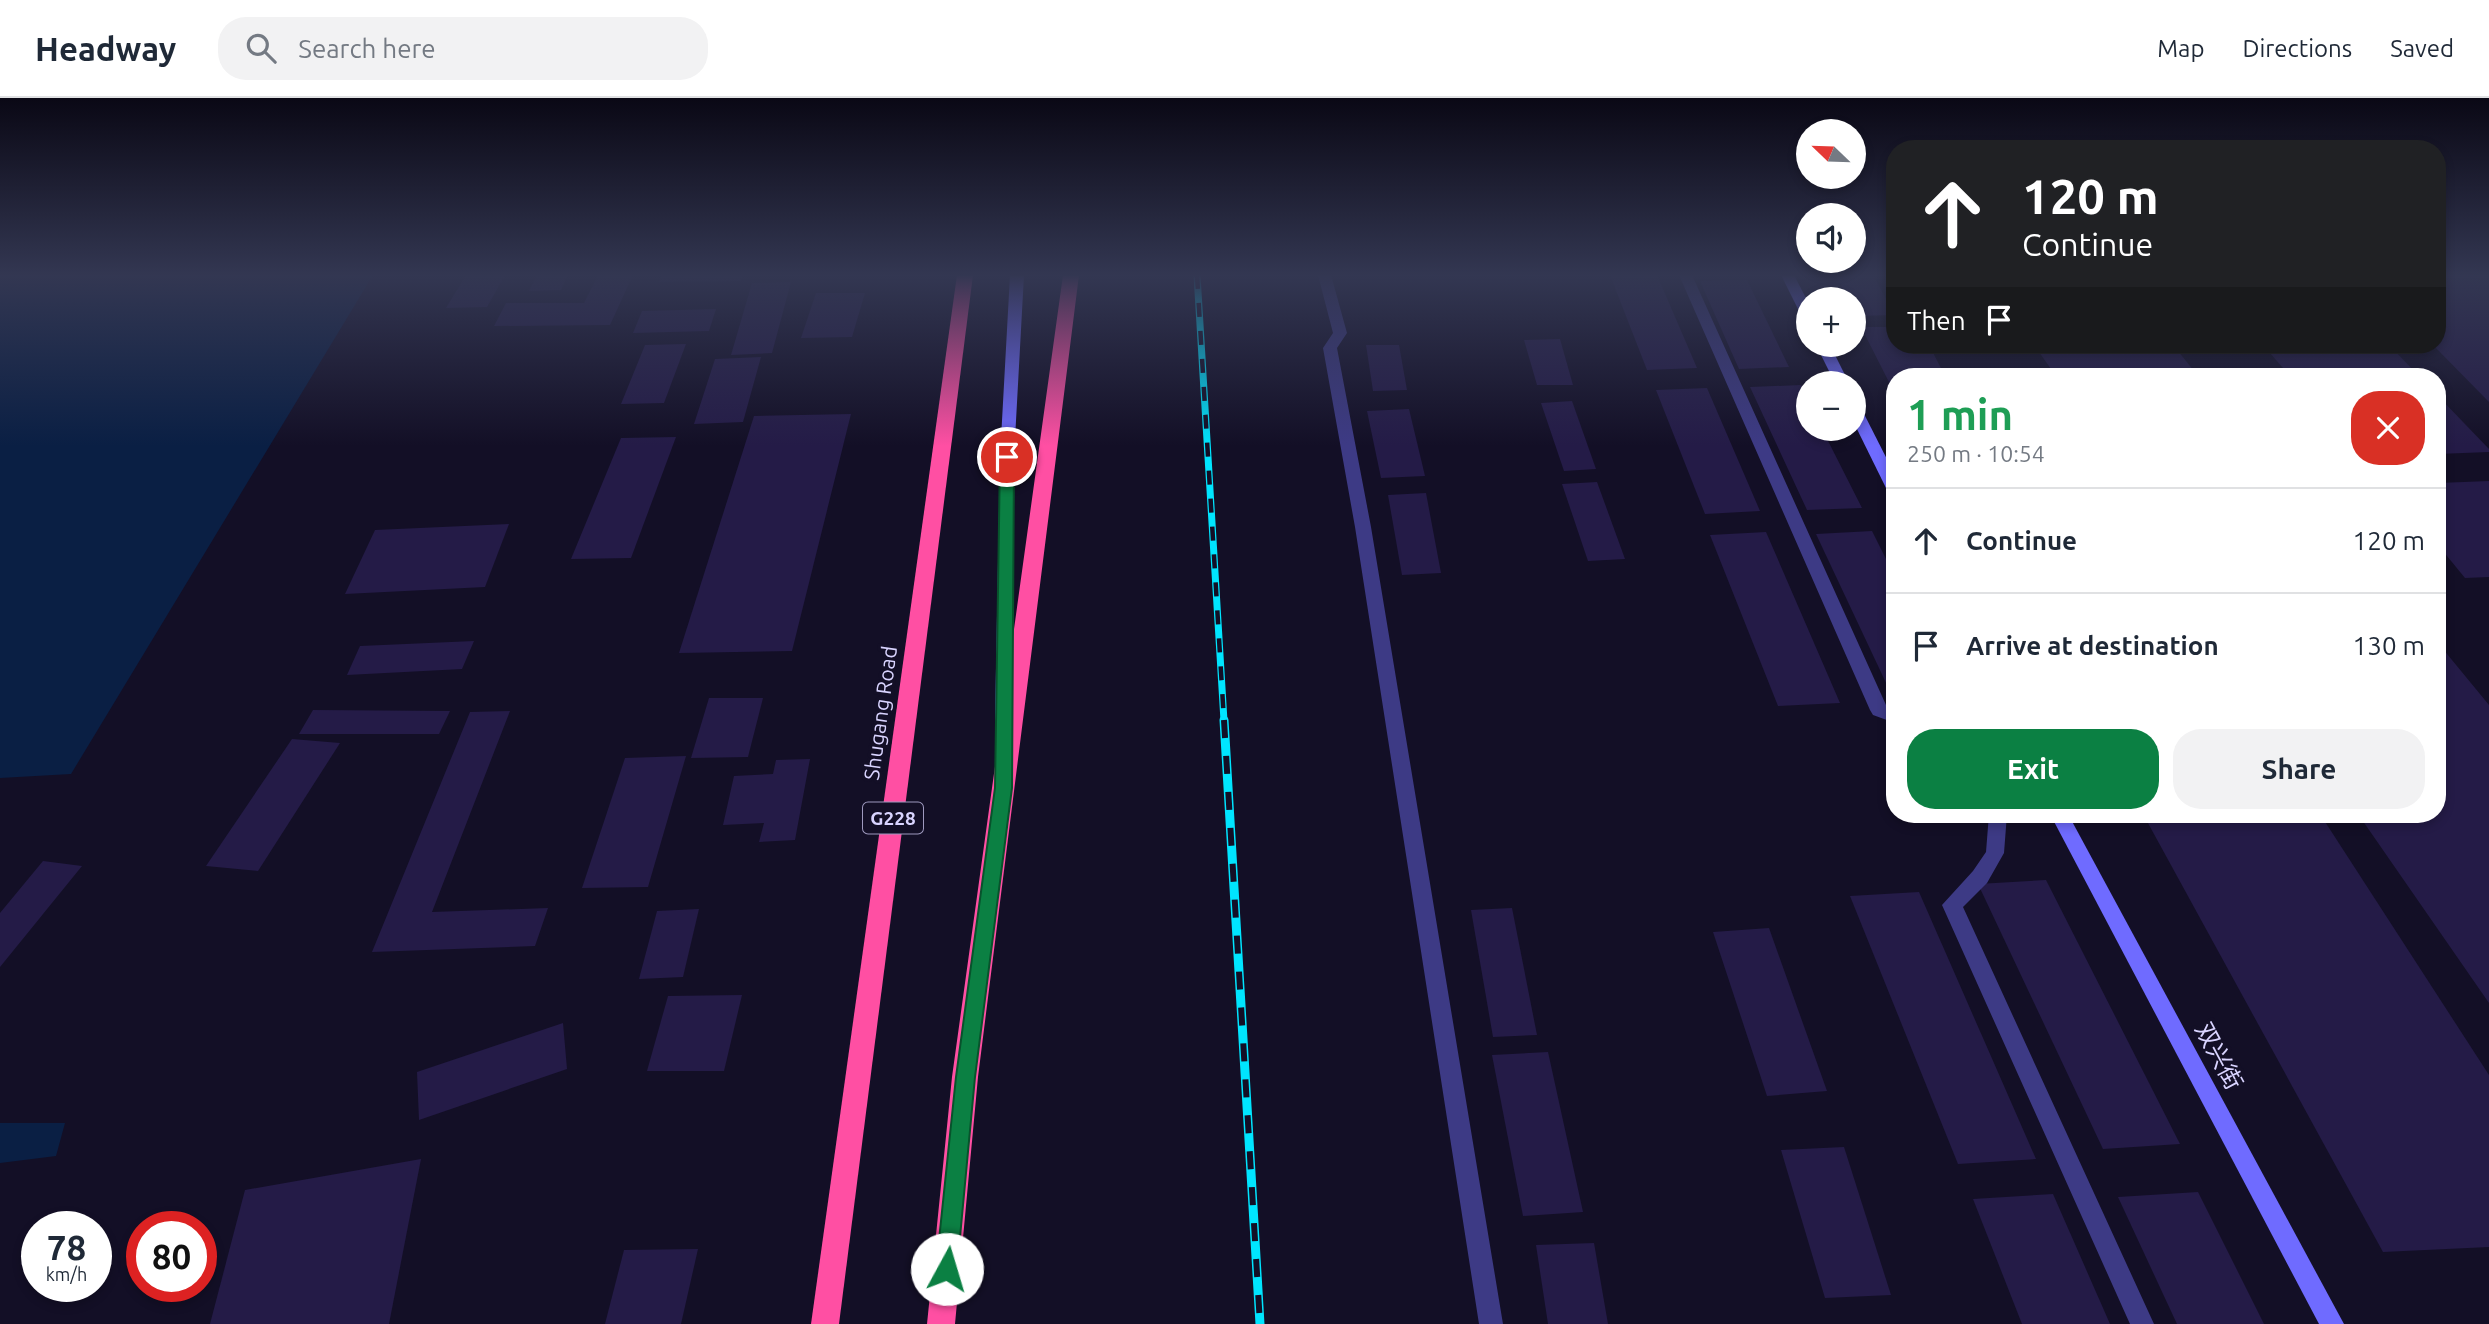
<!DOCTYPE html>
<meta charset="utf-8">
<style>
:root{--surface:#fff;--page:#f2f2f3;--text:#1f2937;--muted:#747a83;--line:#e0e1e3;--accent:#0b8043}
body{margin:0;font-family:Ubuntu,"Noto Sans SC",sans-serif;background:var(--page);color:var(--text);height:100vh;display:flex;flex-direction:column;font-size:26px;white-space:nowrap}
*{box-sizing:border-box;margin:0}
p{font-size:23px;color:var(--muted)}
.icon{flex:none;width:38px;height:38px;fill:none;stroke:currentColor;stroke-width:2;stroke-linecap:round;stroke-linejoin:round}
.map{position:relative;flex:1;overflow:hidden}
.panel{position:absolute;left:1886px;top:270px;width:560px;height:455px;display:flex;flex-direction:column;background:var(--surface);border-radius:28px;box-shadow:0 4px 10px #0003}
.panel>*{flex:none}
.banner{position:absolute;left:1886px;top:42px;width:560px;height:214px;border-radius:28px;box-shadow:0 4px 10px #0003;background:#202124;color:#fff;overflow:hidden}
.needle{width:46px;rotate:293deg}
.buttons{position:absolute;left:1796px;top:21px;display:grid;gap:14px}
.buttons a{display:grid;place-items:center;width:70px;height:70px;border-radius:50%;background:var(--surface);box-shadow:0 4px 10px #0003;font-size:35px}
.speed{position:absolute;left:21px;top:1113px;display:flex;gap:14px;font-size:35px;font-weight:700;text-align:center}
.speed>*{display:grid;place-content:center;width:91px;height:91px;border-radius:50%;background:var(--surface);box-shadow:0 4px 10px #0003;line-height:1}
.speed small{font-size:18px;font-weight:400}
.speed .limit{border:10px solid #d22;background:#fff;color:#111}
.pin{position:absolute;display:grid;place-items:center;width:60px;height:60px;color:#fff;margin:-30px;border:4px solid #fff;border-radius:50%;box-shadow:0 2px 7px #0007}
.me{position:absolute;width:77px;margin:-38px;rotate:6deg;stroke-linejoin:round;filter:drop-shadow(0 0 5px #0008)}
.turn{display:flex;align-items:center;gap:24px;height:147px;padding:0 21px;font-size:32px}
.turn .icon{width:91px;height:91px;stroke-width:2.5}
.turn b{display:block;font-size:49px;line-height:60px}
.then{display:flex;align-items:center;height:66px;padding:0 21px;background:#0003;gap:14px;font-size:26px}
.round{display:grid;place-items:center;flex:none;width:74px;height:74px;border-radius:28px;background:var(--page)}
.head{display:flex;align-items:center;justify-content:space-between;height:119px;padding:0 21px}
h1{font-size:42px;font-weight:700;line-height:52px;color:#1e9e55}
.cta{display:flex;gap:14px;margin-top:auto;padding:14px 21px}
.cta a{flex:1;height:80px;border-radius:28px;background:var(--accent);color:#fff;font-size:28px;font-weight:700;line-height:80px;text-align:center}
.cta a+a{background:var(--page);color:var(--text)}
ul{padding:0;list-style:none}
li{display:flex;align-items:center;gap:21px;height:105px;padding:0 21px;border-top:2px solid var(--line)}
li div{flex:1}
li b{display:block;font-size:26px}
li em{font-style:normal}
header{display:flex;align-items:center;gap:42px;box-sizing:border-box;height:98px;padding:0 35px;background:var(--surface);border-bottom:2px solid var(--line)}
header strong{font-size:33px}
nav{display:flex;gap:38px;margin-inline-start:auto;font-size:24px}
.search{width:490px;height:63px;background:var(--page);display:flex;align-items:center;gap:18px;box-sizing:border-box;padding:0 24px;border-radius:28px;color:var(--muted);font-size:26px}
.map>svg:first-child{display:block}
.water{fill:#0a1f44}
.building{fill:#241b47}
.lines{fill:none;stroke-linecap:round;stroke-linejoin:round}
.street{fill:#3d3a85;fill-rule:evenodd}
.secondary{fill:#6f6bff;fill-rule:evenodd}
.highway{fill:#ff4fa3;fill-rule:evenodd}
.rail-far1-casing{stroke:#00e5ff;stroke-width:7}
.rail-casing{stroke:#00e5ff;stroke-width:9}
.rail-far1{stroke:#130f26;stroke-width:4.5;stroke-dasharray:14;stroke-linecap:butt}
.rail{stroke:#130f26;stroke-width:6;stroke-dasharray:18;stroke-linecap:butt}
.route{fill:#0b8043;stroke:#07532c;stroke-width:2}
.labels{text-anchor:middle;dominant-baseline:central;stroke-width:7;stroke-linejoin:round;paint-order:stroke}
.shield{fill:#130f26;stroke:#9e99be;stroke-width:2}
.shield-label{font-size:19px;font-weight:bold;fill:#d9d4ff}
.street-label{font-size:21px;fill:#d9d4ff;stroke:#130f26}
.near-street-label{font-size:24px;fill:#d9d4ff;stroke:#130f26}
</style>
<header>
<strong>Headway</strong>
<div class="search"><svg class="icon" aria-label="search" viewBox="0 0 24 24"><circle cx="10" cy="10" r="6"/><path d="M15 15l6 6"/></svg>Search here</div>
<nav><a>Map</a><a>Directions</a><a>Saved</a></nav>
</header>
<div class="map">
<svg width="2489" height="1226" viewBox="0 0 2489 1226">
<rect width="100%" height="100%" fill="#130f26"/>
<g class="water">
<path d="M0,177H373L71,676L0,680Z"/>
<path d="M0,1025H65L56,1058L0,1065Z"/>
</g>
<g class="building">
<path d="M466,177H505L487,209L446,210Z"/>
<path d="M537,177H568L561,192L529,193Z"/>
<path d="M598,177H633L610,227L494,228L506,205H584Z"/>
<path d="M662,177H743L740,183L659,184Z"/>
<path d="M1610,177H1657L1697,270L1647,272Z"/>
<path d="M1835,177H1873L1895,217L1858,218L1853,210V201H1849Z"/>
<path d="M2438,177H2489V304L2433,247H2438Z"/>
<path d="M1747,182L1789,269L1739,271L1700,183Z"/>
<path d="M791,184L772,255L731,257L752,185Z"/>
<path d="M816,195H865L852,239L801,240Z"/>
<path d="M716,211L709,233L633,235L642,213Z"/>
<path d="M1861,229H1895V247H1929L1943,274L1938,278H1895V290H1892Z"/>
<path d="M1560,241L1573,287H1537L1524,242Z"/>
<path d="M686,246L664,305L621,306L645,247Z"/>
<path d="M1366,247H1399L1407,292L1373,293Z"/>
<path d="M2034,247H2109L2115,255L2178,253L2198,278H2056Z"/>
<path d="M2263,247H2389L2419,278H2290Z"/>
<path d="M761,259L743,324L694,326L715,261Z"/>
<path d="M1801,287L1808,301V331H1822L1862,410L1807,412L1750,289Z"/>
<path d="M1707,290L1760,413L1705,416L1656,292Z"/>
<path d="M2438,298L2489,351V354L2438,356Z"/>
<path d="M1572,303L1596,371L1564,373L1541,305Z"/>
<path d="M1409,311L1425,378L1381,380L1367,313Z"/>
<path d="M851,316L792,553L679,555L754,318Z"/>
<path d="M676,339L631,460L571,461L621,340Z"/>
<path d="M2489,383V479L2465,480L2438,447V385Z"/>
<path d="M1597,384L1625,461L1588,463L1562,386Z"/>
<path d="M1426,395L1441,475L1402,477L1388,397Z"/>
<path d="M509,426L485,489L345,496L375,432Z"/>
<path d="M1872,433L1895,479V604L1816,436Z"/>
<path d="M1766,434L1840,605L1778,608L1710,437Z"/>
<path d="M474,543L462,571L347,577L360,548Z"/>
<path d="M2438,545L2489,607V905L2358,716H2438Z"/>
<path d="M709,600H763L748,659L691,660Z"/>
<path d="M313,612L450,613L439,636H299Z"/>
<path d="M510,613L432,814L548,810L535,848L372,854L470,614Z"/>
<path d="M292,641L340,645L258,773L206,768Z"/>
<path d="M686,658L648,789L582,790L625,660Z"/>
<path d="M810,661L795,742L759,744L764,725L723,727L734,678L773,676L776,662Z"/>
<path d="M2143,716H2320L2489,977V1149L2383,1154Z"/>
<path d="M43,763L82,768L0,869V815Z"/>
<path d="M2046,782L2180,1046L2103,1051L1978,786Z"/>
<path d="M1919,794L2036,1061L1958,1066L1850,798Z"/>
<path d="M1512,810L1537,937L1493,939L1471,812Z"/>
<path d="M699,811L683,879L639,881L657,813Z"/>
<path d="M1769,830L1827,993L1767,998L1713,834Z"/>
<path d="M742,897L724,973H647L668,898Z"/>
<path d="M563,925L567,971L419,1022L417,974Z"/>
<path d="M1548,954L1583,1114L1523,1118L1492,957Z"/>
<path d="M1844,1049L1891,1197L1825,1200L1781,1052Z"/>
<path d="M421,1061L389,1226H210L245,1092Z"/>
<path d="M2198,1094L2264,1226H2177L2118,1099Z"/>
<path d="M2053,1096L2110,1226H2022L1973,1101Z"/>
<path d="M1594,1145L1608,1226H1548L1536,1147Z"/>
<path d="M698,1151L681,1226H605L624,1152Z"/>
</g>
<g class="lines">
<g class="street">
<path d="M1318,177H1331L1347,235L1337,250L1371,429L1503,1226H1479L1355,429L1323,250L1333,235Z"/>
<path d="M1679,177H1692L1886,607L1895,611V625L1873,617L1870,612Z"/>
<path d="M1989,716H2007L2004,755L1987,785L1963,809L2154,1226H2130L1942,807L1973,773L1986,754Z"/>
</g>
<g class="secondary">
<path d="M1010,177H1024L1014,359L1013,623L1010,628H998L995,623L1000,359Z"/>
<path d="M1781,177H1794L1808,204V221L1801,217Z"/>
<path d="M1816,247H1830L1849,285H1835Z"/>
<path d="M1853,303L1860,308L1895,377V397L1887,392L1853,323Z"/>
<path d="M2050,716H2068L2344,1226H2319Z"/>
</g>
<g class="highway">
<path d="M957,177H973L839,1226H811Z"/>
<path d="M1063,177H1079L978,979L955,1226H927L952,979Z"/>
</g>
<g class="rail-far1-casing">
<path id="rail-far1" d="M1197,177L1224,623"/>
</g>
<g class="rail-casing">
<path id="rail" d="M1224,622L1260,1226"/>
</g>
<use href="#rail-far1" class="rail-far1"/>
<use href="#rail" class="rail"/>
</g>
<linearGradient id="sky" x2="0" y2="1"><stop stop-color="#0a0815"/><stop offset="0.51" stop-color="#333752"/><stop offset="1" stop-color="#333752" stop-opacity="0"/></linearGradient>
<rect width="2489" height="348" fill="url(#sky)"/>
<path class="route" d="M1007,355L1014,359L1012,690L975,979L957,1171L954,1179L947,1182L939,1179L936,1171L956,979L995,690L1000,359Z"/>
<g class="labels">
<rect class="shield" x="863" y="704.5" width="60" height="31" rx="5"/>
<g class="shield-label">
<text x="893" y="720">G228</text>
</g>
<g class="street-label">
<text transform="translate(880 615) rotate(-82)">Shugang Road</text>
</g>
<g class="near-street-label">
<text transform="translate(2219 958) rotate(62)">双兴街</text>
</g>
</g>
</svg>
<div class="buttons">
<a><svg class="needle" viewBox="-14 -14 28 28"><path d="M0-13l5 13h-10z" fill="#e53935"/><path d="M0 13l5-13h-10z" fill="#747a83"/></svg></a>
<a><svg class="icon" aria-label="sound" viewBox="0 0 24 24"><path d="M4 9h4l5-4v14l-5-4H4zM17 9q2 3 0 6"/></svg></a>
<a>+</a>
<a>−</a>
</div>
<div class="speed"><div>78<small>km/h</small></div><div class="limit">80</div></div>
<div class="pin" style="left:1007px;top:359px;background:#d93025"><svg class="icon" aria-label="arrive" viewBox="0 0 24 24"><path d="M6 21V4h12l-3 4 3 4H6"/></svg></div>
<svg class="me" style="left:947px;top:1171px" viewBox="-20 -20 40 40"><circle r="19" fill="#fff"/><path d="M0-13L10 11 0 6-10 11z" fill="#0b8043"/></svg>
<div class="banner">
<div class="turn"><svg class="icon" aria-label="ahead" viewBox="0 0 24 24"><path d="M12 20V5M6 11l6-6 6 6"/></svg><div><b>120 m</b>Continue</div></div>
<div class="then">Then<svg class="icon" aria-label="arrive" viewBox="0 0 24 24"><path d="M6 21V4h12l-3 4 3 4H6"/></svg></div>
</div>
<section class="panel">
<div class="head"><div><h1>1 min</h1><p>250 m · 10:54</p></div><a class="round" style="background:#d93025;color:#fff"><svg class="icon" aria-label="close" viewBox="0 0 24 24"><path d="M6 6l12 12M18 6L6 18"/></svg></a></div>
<ul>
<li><svg class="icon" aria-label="ahead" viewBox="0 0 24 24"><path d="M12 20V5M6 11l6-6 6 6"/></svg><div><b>Continue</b></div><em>120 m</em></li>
<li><svg class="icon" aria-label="arrive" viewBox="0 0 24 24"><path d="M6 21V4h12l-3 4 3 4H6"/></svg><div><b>Arrive at destination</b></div><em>130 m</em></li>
</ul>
<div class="cta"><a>Exit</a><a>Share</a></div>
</section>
</div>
